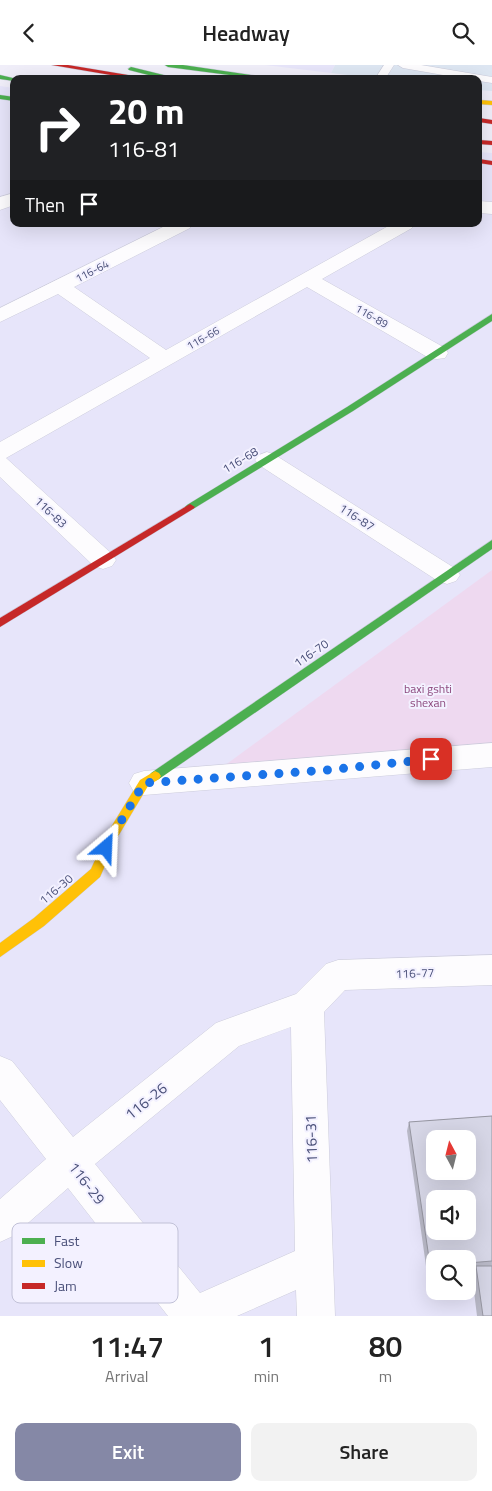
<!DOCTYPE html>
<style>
:root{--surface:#fff;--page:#f2f2f2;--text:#222;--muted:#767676;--accent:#8588a6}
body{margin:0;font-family:"Titillium Web",sans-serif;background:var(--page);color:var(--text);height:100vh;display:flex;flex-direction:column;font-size:19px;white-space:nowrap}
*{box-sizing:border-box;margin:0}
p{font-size:16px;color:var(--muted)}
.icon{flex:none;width:28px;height:28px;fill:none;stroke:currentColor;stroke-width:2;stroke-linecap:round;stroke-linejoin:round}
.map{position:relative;height:1251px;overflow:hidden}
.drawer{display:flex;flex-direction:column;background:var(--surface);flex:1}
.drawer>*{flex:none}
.banner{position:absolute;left:10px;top:10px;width:472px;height:152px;border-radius:10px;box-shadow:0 5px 20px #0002;background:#202124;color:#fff;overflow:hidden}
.needle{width:32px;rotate:353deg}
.tools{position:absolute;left:426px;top:1065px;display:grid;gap:10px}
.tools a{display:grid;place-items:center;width:50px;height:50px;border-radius:10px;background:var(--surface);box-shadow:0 5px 20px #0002;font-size:25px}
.pin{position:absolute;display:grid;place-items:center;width:42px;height:42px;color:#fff;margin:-21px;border-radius:10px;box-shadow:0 2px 8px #0006}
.me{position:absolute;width:55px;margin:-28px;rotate:26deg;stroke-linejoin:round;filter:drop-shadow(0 0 4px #0008)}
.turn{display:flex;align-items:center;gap:18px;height:105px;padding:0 15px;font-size:22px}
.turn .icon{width:65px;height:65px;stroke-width:2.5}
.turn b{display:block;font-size:35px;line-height:42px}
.then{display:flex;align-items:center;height:48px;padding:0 15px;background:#0003;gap:10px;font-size:19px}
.eta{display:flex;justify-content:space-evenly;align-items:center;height:85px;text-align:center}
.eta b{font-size:30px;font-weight:600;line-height:35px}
.button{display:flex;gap:10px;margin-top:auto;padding:10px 15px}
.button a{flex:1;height:58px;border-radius:10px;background:var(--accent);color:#fff;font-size:20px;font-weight:600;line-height:58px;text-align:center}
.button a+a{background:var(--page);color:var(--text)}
header{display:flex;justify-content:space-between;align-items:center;height:65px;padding:0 15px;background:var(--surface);font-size:22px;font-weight:600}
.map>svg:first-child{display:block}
.residential{fill:#e7e5fa;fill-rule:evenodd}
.medical{fill:#dde6f2}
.green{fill:#eed9f0}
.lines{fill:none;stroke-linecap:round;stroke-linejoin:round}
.lane-casing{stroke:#ccccdb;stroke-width:1}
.street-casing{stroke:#ccccdb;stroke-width:1}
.fast-casing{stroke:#cccddd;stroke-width:1}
.slow-casing{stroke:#cccddd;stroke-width:1}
.jam-casing{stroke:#cccddd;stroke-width:1}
.lane{fill:#fdfcfe;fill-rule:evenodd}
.street{fill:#fdfcfe;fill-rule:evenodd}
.fast{fill:#4caf50;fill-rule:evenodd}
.slow{fill:#ffc107;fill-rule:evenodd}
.jam{fill:#c62828;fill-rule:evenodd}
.wall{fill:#b8b8c6}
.building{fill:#d6d6e6;stroke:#9696a1;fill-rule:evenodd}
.route{stroke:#1a73e8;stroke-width:9;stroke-dasharray:0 16.2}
.labels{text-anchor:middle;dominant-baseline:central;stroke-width:4;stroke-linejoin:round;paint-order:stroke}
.far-street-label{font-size:11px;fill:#4b517a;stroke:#f3f1ff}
.street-label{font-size:12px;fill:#4b517a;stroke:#f3f1ff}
.park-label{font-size:12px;fill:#8c487d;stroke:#f3f1ff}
.near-street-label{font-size:15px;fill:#4b517a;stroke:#f3f1ff}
.key{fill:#f3f1ff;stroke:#c1c1d7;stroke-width:1}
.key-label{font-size:14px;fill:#4b517a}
</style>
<header><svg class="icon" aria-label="back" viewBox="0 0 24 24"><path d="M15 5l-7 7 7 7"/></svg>Headway<svg class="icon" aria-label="search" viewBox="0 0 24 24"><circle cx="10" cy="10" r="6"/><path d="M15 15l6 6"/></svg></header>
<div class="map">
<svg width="492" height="1251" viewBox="0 0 492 1251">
<rect width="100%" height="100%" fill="#f0eef9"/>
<g class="residential">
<path d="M265,0H335L331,8Z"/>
<path d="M0,21L14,23V159H479V87L492,88V1251H0ZM435,1074H468V1106H435ZM435,1134H468V1166H435ZM435,1194H468V1226H435Z"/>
</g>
<path class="medical" d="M335,0H492V26L479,25V14H381L331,8Z"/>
<path class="green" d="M492,505V688L213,709Z"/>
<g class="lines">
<g class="lane-casing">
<g id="lane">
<path d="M384,0H394L385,14H375Z"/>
<path d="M398,0H421L492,12V18L479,16V14H466L403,3Z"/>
</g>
</g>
<g class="street-casing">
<g id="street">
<path d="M14,128V140L0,145V132Z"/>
<path d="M479,136L492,137V149L479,148Z"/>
<path d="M169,159H192L190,163L74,222L166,285L392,159H414L412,163L322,214L445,283L448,288L445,293L437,294L429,293L307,222L6,393L112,489L116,495L112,501L103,504L94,501L0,412V377L150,293L58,229L0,257V243Z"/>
<path d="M267,387L275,390L456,504L460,510L456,516L447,519L438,516L259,400L255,395L259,390Z"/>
<path d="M492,678V702L144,730L134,727L129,718L134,709L144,706Z"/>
<path d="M492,890V920L345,925L324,947L335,1251H297L296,1225L237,1251H168L68,1123L13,1171L0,1177V1134L46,1094L0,1035V991L12,996L73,1072L216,958L296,929L326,899L338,895ZM291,962L295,1186L200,1228L95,1099L239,981Z"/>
</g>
</g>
<g class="fast-casing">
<g id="fast">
<path d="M165,0H183L279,14H259L168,2Z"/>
<path d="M131,2L176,13L177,14H164L129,5L128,4Z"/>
<path d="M0,10L17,14H14V16L0,14Z"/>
<path d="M0,30L14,32V36L0,34Z"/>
<path d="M492,249V256L353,346L193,444H187L185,442L187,440L347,342Z"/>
<path d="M492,475V484L159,714L155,716L151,714L149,711L151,708Z"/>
</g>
</g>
<g class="slow-casing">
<g id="slow">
<path d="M479,35L492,36V40L479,39Z"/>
<path d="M155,706L159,708L161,711L159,714L148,721L117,773L100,812L44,861L0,892V878L34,853L91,804L108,767L140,715Z"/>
</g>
</g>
<g class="jam-casing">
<g id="jam">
<path d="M52,0H68L152,14H134Z"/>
<path d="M479,53L492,55V59L479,57Z"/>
<path d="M479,75L492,76V80L479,79Z"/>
<path d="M479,94L492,96V100L479,98Z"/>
<path d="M190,439L195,442L193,444L0,562V553Z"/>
</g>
</g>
<use href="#lane" class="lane"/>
<use href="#street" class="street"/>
<use href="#fast" class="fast"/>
<use href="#slow" class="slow"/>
<use href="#jam" class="jam"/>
</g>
<path class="wall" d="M492,1051V1251H477L472,1210L475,1204L468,1205V1194H435V1207L427,1208L407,1066L409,1057Z"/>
<g class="building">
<path d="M492,1051V1196L468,1198V1194H435V1200H430L409,1057ZM435,1074H468V1106H435ZM435,1134H468V1166H435Z"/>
<path d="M476,1201H492V1251H483Z"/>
</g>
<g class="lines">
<path class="route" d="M106,783L112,771L144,718L328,705L431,694"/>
</g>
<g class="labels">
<g class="far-street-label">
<text transform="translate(92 206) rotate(-27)">116-64</text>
<text transform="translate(372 251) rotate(30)">116-89</text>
<text transform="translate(203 273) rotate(-30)">116-66</text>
</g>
<g class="street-label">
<text transform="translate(240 395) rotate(-31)">116-68</text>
<text transform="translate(51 447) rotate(43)">116-83</text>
<text transform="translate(357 452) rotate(33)">116-87</text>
<text transform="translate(311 588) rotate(-35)">116-70</text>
<text transform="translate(56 824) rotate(-40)">116-30</text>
<text transform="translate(415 908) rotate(-2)">116-77</text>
</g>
<g class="park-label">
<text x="428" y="623">baxi gshti<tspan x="428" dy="14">shexan</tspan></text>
</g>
<g class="near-street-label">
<text transform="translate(146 1036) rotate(-39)">116-26</text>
<text transform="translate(311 1074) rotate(-92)">116-31</text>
<text transform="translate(87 1118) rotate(52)">116-29</text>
</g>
</g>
<rect x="12" y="1158" width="166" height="80" rx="8" class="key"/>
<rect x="22" y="1173" width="23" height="6" fill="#4caf50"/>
<rect x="22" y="1195" width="23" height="7" fill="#ffc107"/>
<rect x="22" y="1218" width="23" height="6" fill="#c62828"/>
<g class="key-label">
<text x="54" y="1181">Fast</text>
<text x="54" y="1203">Slow</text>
<text x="54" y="1226">Jam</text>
</g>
</svg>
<div class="tools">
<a><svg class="needle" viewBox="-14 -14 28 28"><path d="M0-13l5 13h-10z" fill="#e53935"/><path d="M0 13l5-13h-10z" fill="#767676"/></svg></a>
<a><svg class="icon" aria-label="sound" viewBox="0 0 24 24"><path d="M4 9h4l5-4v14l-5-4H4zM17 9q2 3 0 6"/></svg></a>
<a><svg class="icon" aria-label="search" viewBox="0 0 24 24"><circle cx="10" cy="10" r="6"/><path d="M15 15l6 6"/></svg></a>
</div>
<div class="pin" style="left:431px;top:694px;background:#d93025"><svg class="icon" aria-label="arrive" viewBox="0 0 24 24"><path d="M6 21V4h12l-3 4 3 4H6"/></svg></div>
<svg class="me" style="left:106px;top:783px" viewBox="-20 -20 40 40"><path d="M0-17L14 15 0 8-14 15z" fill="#1a73e8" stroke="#fff" stroke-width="4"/></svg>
<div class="banner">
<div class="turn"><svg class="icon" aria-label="right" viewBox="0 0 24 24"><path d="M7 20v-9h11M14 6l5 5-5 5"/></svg><div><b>20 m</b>116-81</div></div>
<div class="then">Then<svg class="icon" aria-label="arrive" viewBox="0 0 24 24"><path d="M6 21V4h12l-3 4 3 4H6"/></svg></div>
</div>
</div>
<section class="drawer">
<div class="eta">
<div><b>11:47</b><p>Arrival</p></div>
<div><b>1</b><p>min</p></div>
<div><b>80</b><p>m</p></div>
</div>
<div class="button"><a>Exit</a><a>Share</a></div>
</section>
